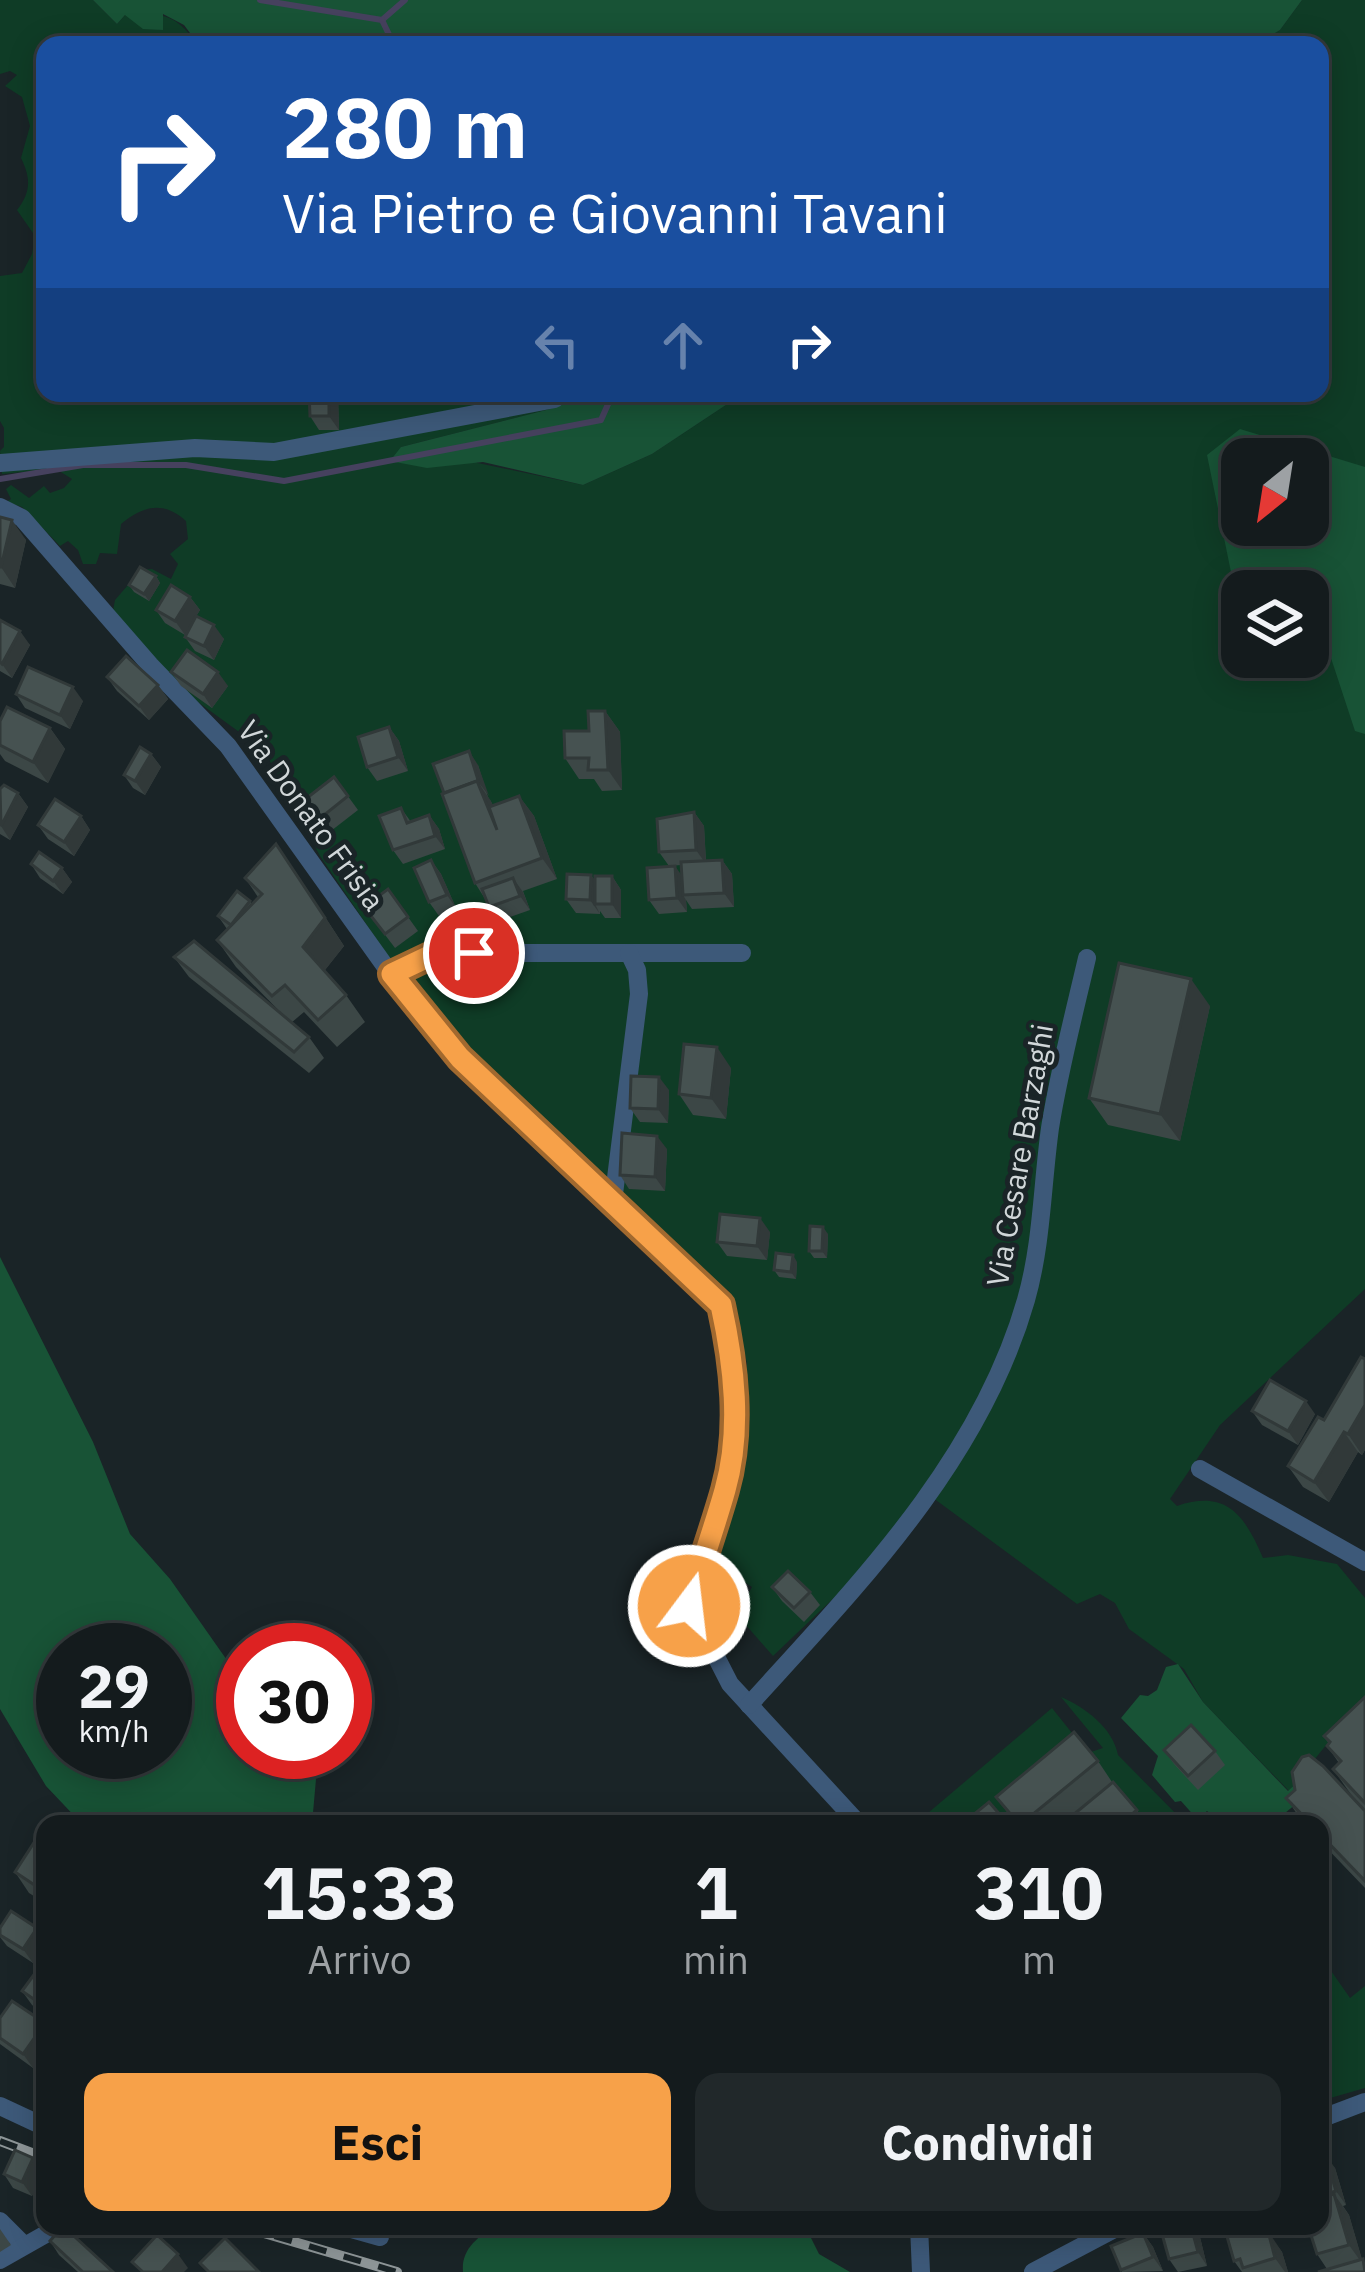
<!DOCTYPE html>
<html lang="it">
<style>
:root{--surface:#141b1d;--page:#21282a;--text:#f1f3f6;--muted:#9da1a4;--line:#33393b;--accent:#f7a149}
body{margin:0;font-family:"IBM Plex Sans",sans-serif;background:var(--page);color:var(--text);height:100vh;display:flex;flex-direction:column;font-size:45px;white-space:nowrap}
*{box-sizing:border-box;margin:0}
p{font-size:39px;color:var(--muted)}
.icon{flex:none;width:66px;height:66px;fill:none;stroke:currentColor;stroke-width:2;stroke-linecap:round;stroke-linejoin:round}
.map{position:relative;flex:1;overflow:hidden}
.details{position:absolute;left:36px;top:1815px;width:1293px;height:420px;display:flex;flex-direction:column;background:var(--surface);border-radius:24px;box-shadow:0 6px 30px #0003,0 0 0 3px var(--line)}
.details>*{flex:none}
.top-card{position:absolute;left:36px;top:36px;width:1293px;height:366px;border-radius:24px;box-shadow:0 6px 30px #0003,0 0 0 3px var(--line);background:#1a4fa0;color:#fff;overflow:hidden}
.needle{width:78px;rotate:210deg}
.buttons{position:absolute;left:1221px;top:438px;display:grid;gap:24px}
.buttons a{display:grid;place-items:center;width:108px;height:108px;border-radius:24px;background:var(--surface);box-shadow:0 6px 30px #0003,0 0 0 3px var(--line);font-size:60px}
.speed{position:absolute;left:36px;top:1623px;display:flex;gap:24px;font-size:60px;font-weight:700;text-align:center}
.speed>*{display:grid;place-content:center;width:156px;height:156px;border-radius:50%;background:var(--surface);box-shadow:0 6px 30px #0003,0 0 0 3px var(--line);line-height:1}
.speed small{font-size:30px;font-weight:400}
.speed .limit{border:18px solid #d22;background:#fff;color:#111}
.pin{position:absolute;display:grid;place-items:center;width:102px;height:102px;color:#fff;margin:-51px;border:6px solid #fff;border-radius:50%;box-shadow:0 3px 12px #0007}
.me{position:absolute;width:132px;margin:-66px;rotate:15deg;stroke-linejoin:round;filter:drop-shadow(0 0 9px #0008)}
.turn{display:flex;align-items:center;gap:42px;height:252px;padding:0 48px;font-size:54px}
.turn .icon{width:156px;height:156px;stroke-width:2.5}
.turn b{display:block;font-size:84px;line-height:102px}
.lanes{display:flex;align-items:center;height:114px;padding:0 48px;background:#0003;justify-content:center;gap:60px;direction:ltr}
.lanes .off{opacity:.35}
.eta{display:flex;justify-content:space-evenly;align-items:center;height:204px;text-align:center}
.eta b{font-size:72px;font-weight:800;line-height:84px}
.action{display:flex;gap:24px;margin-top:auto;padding:24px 48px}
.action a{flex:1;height:138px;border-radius:24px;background:var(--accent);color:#111;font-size:48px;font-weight:800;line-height:138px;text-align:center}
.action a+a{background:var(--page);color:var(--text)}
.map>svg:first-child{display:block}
.green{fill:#0f3c26;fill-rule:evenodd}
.forest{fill:#185336;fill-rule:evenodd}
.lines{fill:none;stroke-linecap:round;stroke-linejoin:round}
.stream{stroke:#46415e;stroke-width:6}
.street{stroke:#3d5979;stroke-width:18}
.rail-casing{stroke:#8e9698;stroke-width:10}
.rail{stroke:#1a2427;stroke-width:6;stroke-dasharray:18;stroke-linecap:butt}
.wall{fill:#3c4746}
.shaded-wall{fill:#313939}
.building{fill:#465251;stroke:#313939;stroke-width:3}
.route-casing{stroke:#a1692f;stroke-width:30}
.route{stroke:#f7a149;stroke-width:21}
.labels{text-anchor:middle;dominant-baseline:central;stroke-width:10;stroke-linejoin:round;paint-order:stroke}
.street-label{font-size:30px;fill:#d1d7d9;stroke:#1a2427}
</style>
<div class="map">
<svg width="1365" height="2272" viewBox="0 0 1365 2272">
<rect width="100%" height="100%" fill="#1a2427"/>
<g class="green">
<path d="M0,0H93L117,24L125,15C165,13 173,13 199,45H45V393H573L569,400L550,409L401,447L583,485L652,454L744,393H1320V45H1255L1280,30L1302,0H1365V1289L1220,1425L1170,1499L1177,1506C1227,1489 1245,1516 1263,1558L1288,1555L1337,1564L1365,1598V1697L1289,1791L1203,1702L1184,1669L1129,1629L1115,1603L1100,1594L1077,1604L925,1492L861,1572L773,1656L737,1615L752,1587L711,1560L737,1478L747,1363L728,1290L706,1279L424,1009L320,856L264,750L176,686L113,611L115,600L141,570L152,569L171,579L178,564L170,554L188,539L186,521C164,501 144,505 121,524L117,554L100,553L96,564H83L78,550L68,541L60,546L22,507L6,502L11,499L6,489L11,485L29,498L44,486L50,493L64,488L72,479L56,469L2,474L0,451L4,447V428L0,421V276L22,273L32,254L35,236L17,210C31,192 31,178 21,158L30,126L22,97L5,86L17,75L10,71L0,74ZM1242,459H1308V525H1242ZM1242,591H1308V657H1242Z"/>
<path d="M1061,1697C1085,1707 1113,1728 1118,1755L1186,1824H915L1052,1708L1088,1753L1103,1748Z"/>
<path d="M1320,1955L1350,1998L1365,1986V2088L1320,2101Z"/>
</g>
<g class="forest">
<path d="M93,0H1302L1280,30L1255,45H252L234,35L221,45H199L184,25L163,14V30L143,29L125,15L117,24Z"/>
<path d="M573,393H744L652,454L583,485L483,462L427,468L390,461L401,447L550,409L569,400Z"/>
<path d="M1240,429L1365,467V734L1355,731L1330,655L1308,652V591H1242V595L1231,572L1207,455ZM1308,459V525H1242V459Z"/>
<path d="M0,1257L93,1442L130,1534L170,1579L243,1683V1752H296L316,1779L312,1824H82L46,1786L0,1709ZM165,1650V1752H63V1650Z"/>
<path d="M1178,1664L1203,1702L1288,1791L1313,1767L1296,1804L1285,1813L1281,1824H1202L1211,1814L1207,1811L1197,1819L1181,1801L1175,1802L1152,1775L1158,1756L1121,1718L1140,1695L1148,1696L1157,1690L1166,1667Z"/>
<path d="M495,2226H805L819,2254L850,2272H463C461,2249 478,2237 495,2226Z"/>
</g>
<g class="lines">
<g class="stream">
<path d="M260,0L382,20"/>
<path d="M382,20L405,0"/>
<path d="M382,20L394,45"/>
<path d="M0,479L83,465H186L284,481L601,420L613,393"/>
</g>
<g class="street">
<path d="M0,463L195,448L274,452L555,399"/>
<path d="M0,507L22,518L150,665L228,746L385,966L461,1057L721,1305C734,1365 742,1430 725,1490C714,1529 700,1567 690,1606L730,1684L859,1824"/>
<path d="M392,974L436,953H742"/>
<path d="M613,1202L639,994L637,970L629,953"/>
<path d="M1200,1469L1365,1562"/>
<path d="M749,1705C858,1585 980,1461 1026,1300C1042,1244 1042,1186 1050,1128C1059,1071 1074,1014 1087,958"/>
<path d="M0,2106L45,2127"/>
<path d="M1320,2119L1365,2102"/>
<path d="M0,2221L23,2244"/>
<path d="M341,2226L380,2237"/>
<path d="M919,2226L921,2272"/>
<path d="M0,2260L60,2226"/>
<path d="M1033,2272L1120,2226"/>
</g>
<g class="rail-casing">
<g id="rail">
<path d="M0,2141L45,2158"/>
<path d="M240,2226L397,2272"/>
</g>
</g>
<use href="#rail" class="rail"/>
</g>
<g class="wall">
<path d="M338,393L339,430H319L310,416Z"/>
<path d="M0,517L26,540L15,588L0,584Z"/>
<path d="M156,576L160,583L149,601L134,592L129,585Z"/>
<path d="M190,597L200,610L196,616L224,639L214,660L195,651L185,637L193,622L185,635L165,623L156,610Z"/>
<path d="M0,620L30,645L12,678L0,671Z"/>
<path d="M171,672L228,686L212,708L181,686Z"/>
<path d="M107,677L158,685L168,699L149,720L117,691Z"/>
<path d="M16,694L83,701L70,729L25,708Z"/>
<path d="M605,711L620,732L622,790L602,791L594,779H579L565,758Z"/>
<path d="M0,721L50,728L65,749L48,783L5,761L0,754Z"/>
<path d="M389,727L399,741L408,771L377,781L367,767Z"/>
<path d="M151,754L161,767L145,795L133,788L124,775Z"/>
<path d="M478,765L488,797L493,805L519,796L534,816L557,879L523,891L530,910L499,921L475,883Z"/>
<path d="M334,777L358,810L327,834L303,801Z"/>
<path d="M0,789L18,793L28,807L10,840L0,834Z"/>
<path d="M401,808L411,822L429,815L439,829L445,849L403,864L393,850Z"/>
<path d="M694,812L704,826L706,861L722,860L732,874L734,907L692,909L686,900L687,912L659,914L649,900L682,875L681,865L669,866L659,852Z"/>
<path d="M81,816L90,830L74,856L48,839L38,825Z"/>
<path d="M431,860L441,874L456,908L439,916L429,902Z"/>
<path d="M31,864L62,868L72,882L63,894L40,878Z"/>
<path d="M295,871L344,946L324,971L346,995L365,1022L337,1047L304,1012L291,1023L309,1037L324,1058L309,1073L189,977L174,957L285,1017L236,967L217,940L227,929L218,916L250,901L252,904L258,897L245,878Z"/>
<path d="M591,875L595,881L612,876L621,890V918H605L600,911V914L576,913L566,899Z"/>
<path d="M388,889L418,931L395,948L364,907Z"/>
<path d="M1210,1006L1180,1141L1108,1125L1089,1098Z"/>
<path d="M731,1068L726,1119L693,1115L679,1094Z"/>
<path d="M669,1090L668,1123L640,1122L630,1108Z"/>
<path d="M667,1149L665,1191L629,1189L620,1175Z"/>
<path d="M770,1232L767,1260L727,1256L717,1242Z"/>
<path d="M828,1234L827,1258H814L809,1251Z"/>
<path d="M797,1262L796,1279L779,1277L774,1270Z"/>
<path d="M1365,1359V1450L1362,1455L1358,1452L1329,1502L1303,1487L1288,1466L1324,1420Z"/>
<path d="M1252,1411L1315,1414L1298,1445L1262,1425Z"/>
<path d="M772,1587L810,1592L820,1605L804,1622L782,1601Z"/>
<path d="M1365,1697V1810L1352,1796L1333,1769L1339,1763L1327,1746L1329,1744L1324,1736Z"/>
<path d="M1164,1750L1215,1751L1225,1765L1198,1790L1174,1764Z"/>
<path d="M1098,1761L1112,1782L1061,1824H1016L996,1797Z"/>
<path d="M1286,1798L1365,1811V1888L1320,1841V1824H1304Z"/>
<path d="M1137,1810L1146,1824H1062Z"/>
<path d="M45,1844V1903L29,1893L15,1872Z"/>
<path d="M0,1928H37L45,1940V1944L33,1963L7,1946L0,1937Z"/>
<path d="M45,1962V2014L32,2005L22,1991Z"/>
<path d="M1320,2017L1331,2033L1320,2042Z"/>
<path d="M0,2018L45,2024V2050L33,2068L0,2044Z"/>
<path d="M1320,2156L1335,2168L1346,2205L1343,2206L1349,2215L1362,2260L1327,2269L1317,2254L1320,2226Z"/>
<path d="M33,2158L43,2172L32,2196L13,2188L4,2174Z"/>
<path d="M1224,2226H1272L1266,2228L1267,2232L1282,2252L1288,2272H1242L1234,2261Z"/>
<path d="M0,2229L11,2245L0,2252Z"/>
<path d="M1143,2233L1153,2247L1163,2271L1122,2272L1111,2246Z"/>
<path d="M1199,2233L1207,2266L1178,2272L1169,2259Z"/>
<path d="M50,2241L113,2272H78L59,2255Z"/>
</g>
<g class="shaded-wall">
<path d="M329,393H338L339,430L329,416Z"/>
<path d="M12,520L26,540L15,588L1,567Z"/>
<path d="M156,576L160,583L149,601L144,594Z"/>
<path d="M190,597L200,610L185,635L175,621Z"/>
<path d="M214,625L224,639L214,660L204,646Z"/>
<path d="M20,631L30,645L12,678L2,664Z"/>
<path d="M218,672L228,686L212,708L203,694Z"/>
<path d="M158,685L168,699L149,720L139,706Z"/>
<path d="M73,687L83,701L70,729L60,715Z"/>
<path d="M605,711L620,732L622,790L608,770Z"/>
<path d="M389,727L399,741L408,771L398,757Z"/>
<path d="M50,728L65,749L48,783L33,762Z"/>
<path d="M469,751L478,765L489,796L479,783Z"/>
<path d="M151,754L161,767L145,795L135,781Z"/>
<path d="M477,781L491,801L512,851L497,830Z"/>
<path d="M18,793L28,807L10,840L1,826Z"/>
<path d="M519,796L534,816L557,879L542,858Z"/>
<path d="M694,812L704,826L706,864L696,850Z"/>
<path d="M429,815L439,829L445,849L435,836Z"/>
<path d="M81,816L90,830L74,856L64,842Z"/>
<path d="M431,860L441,874L456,908L447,895Z"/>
<path d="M722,860L732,874L734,907L724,893Z"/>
<path d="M675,866L685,880L683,895L686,900L687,912L677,898Z"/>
<path d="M62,868L72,882L63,894L53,881Z"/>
<path d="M295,871L344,946L322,974L303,947Z"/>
<path d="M591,875L601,889L595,904L600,914L590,900Z"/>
<path d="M612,876L621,890V918L612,904Z"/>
<path d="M513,878L523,892L530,910L520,896Z"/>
<path d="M1191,979L1210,1006L1180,1141L1160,1114Z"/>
<path d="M717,1047L731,1068L726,1119L711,1098Z"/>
<path d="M659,1077L669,1090L668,1123L658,1109Z"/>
<path d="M657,1136L667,1149L665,1191L655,1177Z"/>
<path d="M760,1218L770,1232L767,1260L757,1246Z"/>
<path d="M823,1227L828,1234L827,1258L822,1251Z"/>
<path d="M793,1255L797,1262L796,1279L791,1272Z"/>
<path d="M1306,1401L1315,1414L1298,1445L1288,1431Z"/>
<path d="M1365,1405V1450L1362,1455L1348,1434Z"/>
<path d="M1344,1432L1358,1452L1329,1502L1314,1482Z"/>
<path d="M37,1928L45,1940V1944L33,1963L23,1949Z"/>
<path d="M45,2023V2050L33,2068L23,2054Z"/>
<path d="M1325,2154L1335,2168L1346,2205L1336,2191Z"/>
<path d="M33,2158L43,2172L32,2196L22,2182Z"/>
<path d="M1334,2194L1349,2215L1364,2266L1349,2245Z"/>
<path d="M1191,2226H1194L1199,2233L1207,2266L1198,2252Z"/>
<path d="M1268,2231L1282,2252L1288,2272H1285L1275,2258Z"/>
<path d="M1143,2233L1153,2247L1163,2271L1153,2257Z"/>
<path d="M178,2254L188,2268L184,2272H162Z"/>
</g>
<g class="building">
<path d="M309,393H329V416H310Z"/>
<path d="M0,517L12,520L1,567H0Z"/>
<path d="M140,567L156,576L144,594L129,585Z"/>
<path d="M171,585L190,597L175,621L156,610Z"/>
<path d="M196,616L214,625L204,646L185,637Z"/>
<path d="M0,620L20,631L2,664L0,662Z"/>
<path d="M187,650L218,672L203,694L171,672Z"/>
<path d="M126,656L158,685L139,706L107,677Z"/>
<path d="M28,667L73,687L60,715L16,694Z"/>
<path d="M7,707L50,728L33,762L0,745V721Z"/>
<path d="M588,711H605L608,770H588L589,758H565L564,731H589Z"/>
<path d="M389,727L398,757L367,767L358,737Z"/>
<path d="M140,747L151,754L135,781L124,775Z"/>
<path d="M469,751L479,783L477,781L444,793L433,764Z"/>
<path d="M334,777L348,796L318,820L303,801Z"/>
<path d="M477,781L497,830L489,807L519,796L542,858L475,883L442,794Z"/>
<path d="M4,785L18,793L1,826L0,789Z"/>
<path d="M55,799L81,816L64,842L38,825Z"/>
<path d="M401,808L407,823L429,815L435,836L393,850L379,816Z"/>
<path d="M694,812L696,850L659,852L657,819Z"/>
<path d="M276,844L325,918L303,947L346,995L318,1020L285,985L272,996L217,940L262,894L245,878Z"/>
<path d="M39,852L62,868L53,881L31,864Z"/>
<path d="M431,860L447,895L429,902L414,868Z"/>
<path d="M722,860L724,893L683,895L681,862Z"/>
<path d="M675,866L677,898L649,900L647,868Z"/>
<path d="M567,874L591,875L590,900L566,899Z"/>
<rect x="595" y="876" width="17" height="28"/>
<path d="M513,878L520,896L489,907L482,889Z"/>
<path d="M388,889L408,917L385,934L364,907Z"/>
<path d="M237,891L250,901L231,925L218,916Z"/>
<path d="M194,941L309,1037L294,1052L174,957Z"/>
<path d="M1119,963L1191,979L1160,1114L1089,1098Z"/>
<path d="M684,1044L717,1047L711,1098L679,1094Z"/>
<path d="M631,1076L659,1077L658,1109L630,1108Z"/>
<path d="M622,1133L657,1136L655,1177L620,1175Z"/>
<path d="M720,1214L760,1218L757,1246L717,1242Z"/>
<path d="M810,1226L823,1227L822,1251H809Z"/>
<path d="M776,1253L793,1255L791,1272L774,1270Z"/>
<path d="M1361,1357L1365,1359V1405L1348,1434L1344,1432L1314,1482L1288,1466L1318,1417L1324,1420Z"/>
<path d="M1270,1380L1306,1401L1288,1431L1252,1411Z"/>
<path d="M788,1571L810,1592L794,1608L772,1587Z"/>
<path d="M1365,1697V1803L1333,1769L1341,1761L1327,1746L1330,1742L1324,1736Z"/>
<path d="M1191,1725L1215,1751L1188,1776L1164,1750Z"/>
<path d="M1074,1732L1098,1761L1021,1824H1019L996,1797Z"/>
<path d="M1309,1755L1323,1766L1365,1811V1881L1320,1834V1824H1311L1286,1798L1295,1790L1292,1772L1302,1757Z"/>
<path d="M1113,1782L1137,1810L1120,1824H1062Z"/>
<path d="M989,1802L1008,1824H962Z"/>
<path d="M37,1838L45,1844V1892L15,1872Z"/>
<path d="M11,1911L37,1928L23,1949L0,1935V1928Z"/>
<path d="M44,1961L45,1962V2007L22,1991Z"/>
<path d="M12,2001L45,2023L23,2054L0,2038V2018Z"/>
<path d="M15,2150L33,2158L22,2182L4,2174Z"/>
<path d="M1325,2154L1336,2191L1320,2196V2156Z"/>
<path d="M1334,2194L1349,2245L1317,2254L1308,2226H1320V2198Z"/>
<path d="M63,2226L113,2272H83L50,2241Z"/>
<path d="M1191,2226L1198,2252L1169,2259L1160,2227Z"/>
<path d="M1224,2226H1257L1259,2234L1268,2231L1275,2258L1243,2268L1240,2259L1234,2261Z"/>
<path d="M1143,2233L1153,2257L1121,2270L1111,2246Z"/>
<path d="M157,2235L178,2254L162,2272H143L132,2262Z"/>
<path d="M225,2238L259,2272H209L200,2263Z"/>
<path d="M1363,2259L1365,2272H1318Z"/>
</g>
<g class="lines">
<g class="route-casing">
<path id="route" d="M474,953H436L392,974L460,1058L721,1305C734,1364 742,1430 725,1490C714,1529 700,1567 689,1606"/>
</g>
<use href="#route" class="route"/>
</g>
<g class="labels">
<g class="street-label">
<text transform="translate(312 815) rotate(54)">Via Donato Frisia</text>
<text transform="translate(1019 1155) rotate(-80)">Via Cesare Barzaghi</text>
</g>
</g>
</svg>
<div class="buttons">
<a><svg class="needle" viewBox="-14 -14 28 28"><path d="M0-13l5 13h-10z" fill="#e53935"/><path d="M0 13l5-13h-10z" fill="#9da1a4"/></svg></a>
<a><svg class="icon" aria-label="layers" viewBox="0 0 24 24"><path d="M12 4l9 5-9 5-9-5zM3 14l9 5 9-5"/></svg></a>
</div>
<div class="speed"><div>29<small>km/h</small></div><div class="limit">30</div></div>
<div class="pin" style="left:474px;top:953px;background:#d93025"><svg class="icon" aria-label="arrive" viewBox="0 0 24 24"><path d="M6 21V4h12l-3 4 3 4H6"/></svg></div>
<svg class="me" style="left:689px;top:1606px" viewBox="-20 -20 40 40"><circle r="17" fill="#f7a149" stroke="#fff" stroke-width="3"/><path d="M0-11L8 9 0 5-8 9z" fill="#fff"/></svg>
<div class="top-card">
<div class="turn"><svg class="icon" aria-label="right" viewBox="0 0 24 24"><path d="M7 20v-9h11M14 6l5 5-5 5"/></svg><div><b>280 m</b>Via Pietro e Giovanni Tavani</div></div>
<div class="lanes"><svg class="icon off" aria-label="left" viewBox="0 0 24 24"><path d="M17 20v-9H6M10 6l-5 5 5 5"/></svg><svg class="icon off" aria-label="ahead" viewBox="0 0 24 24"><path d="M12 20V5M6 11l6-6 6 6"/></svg><svg class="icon" aria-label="right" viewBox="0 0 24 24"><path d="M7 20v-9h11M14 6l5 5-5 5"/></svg></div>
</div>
<section class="details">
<div class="eta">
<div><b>15:33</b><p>Arrivo</p></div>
<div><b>1</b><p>min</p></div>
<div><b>310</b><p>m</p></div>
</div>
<div class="action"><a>Esci</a><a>Condividi</a></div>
</section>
</div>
